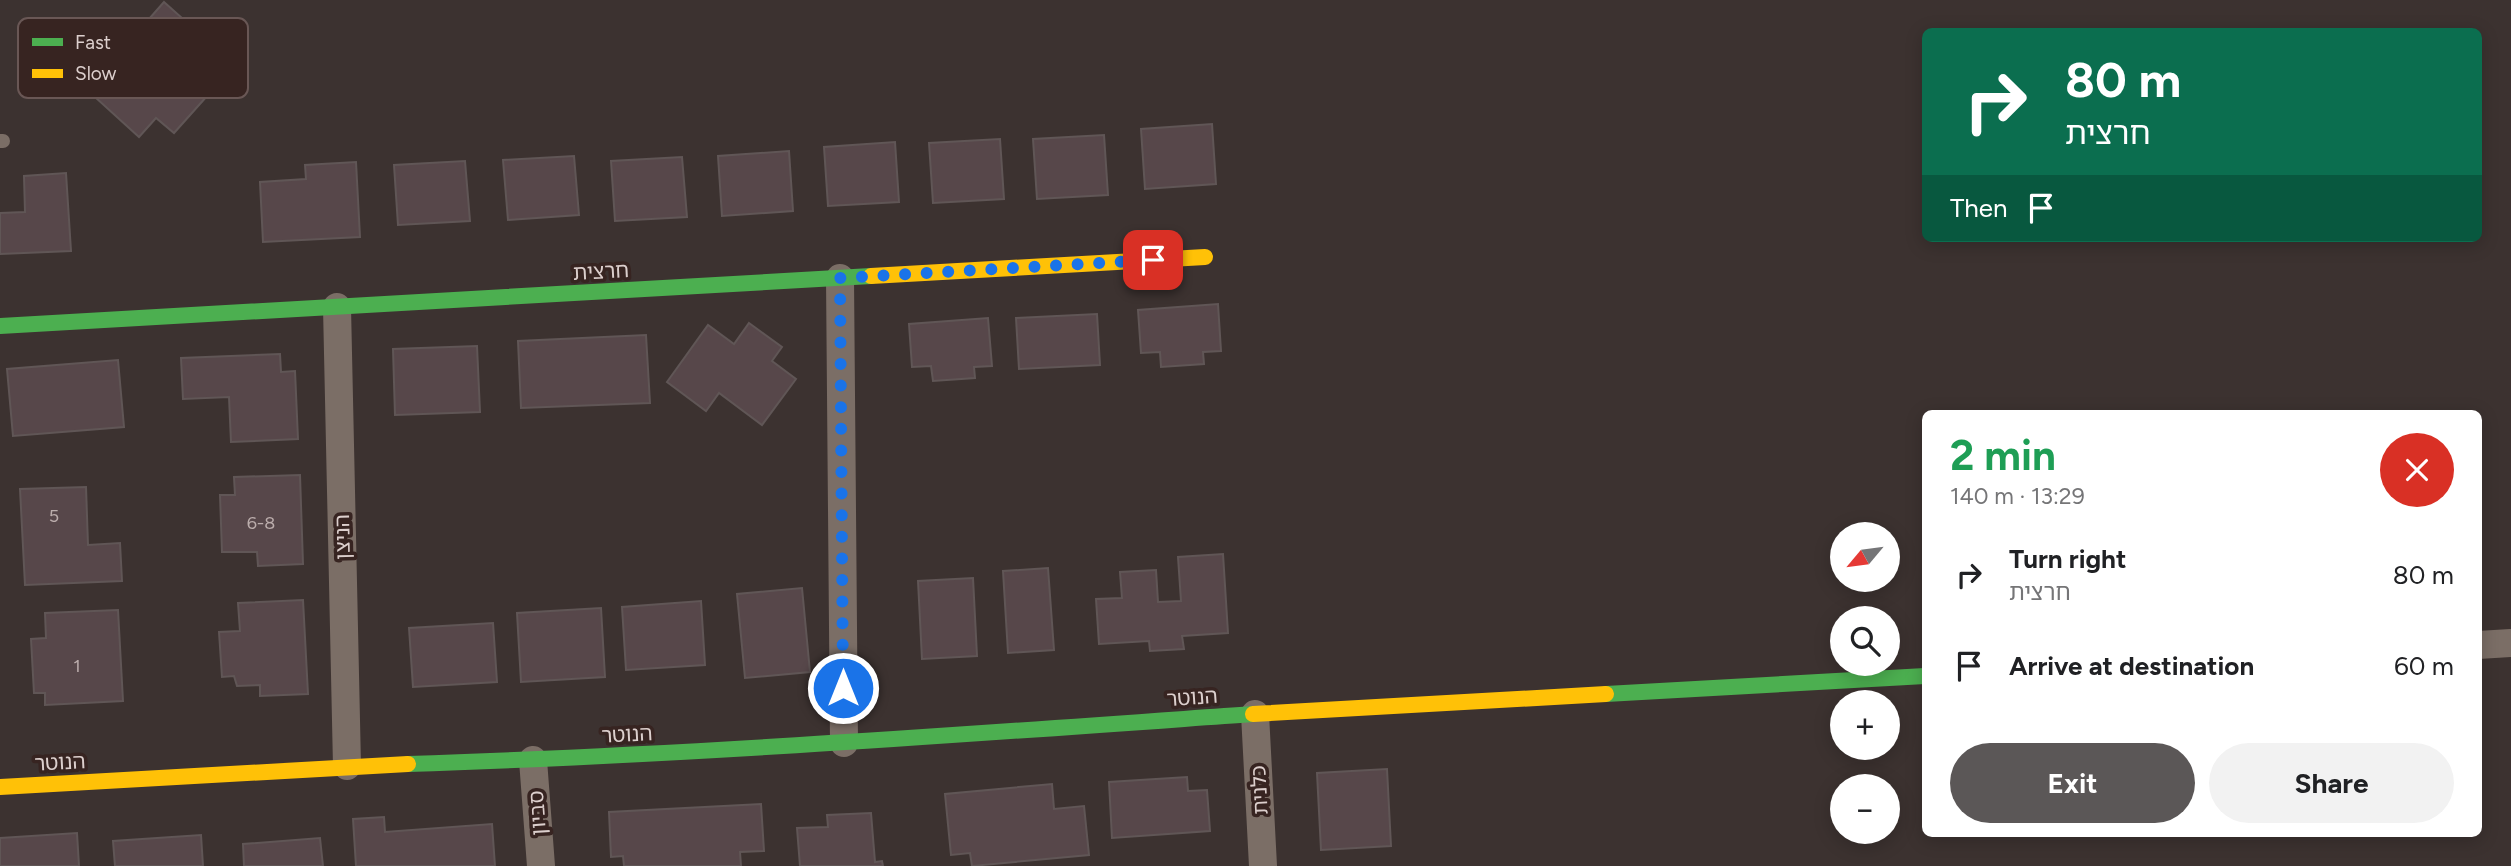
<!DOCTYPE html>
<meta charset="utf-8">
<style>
:root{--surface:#fff;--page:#f2f2f2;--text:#202124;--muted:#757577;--accent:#5b5757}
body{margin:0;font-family:Figtree,"Noto Sans Hebrew",sans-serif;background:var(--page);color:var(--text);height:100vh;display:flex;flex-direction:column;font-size:26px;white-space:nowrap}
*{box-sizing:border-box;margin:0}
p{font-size:23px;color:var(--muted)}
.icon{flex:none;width:38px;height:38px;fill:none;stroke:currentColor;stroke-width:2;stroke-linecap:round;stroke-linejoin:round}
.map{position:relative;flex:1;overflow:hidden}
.panel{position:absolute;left:1922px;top:410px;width:560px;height:427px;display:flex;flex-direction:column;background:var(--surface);border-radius:10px;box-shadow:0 4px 18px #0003}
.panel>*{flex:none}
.hud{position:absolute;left:1922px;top:28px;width:560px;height:214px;border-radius:10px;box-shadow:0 4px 18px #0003;background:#0b6e4f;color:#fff;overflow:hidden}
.needle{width:46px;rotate:241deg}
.fabs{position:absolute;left:1830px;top:522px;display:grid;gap:14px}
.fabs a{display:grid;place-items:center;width:70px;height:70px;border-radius:50%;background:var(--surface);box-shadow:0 4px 18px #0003;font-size:35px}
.pin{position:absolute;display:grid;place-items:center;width:60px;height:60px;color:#fff;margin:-30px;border-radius:14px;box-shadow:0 4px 10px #0006}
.me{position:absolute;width:77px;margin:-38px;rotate:0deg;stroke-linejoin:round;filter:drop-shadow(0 0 5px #0008)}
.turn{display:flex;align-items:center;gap:24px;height:147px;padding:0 28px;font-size:32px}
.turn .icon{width:91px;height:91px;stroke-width:2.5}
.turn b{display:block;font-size:49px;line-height:60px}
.then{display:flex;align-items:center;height:66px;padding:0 28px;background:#0003;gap:14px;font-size:26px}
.round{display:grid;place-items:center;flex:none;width:74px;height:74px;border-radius:37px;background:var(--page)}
.summary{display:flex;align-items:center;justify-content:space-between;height:119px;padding:0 28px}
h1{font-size:42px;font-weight:700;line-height:52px;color:#1e9e55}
.cta{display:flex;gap:14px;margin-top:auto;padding:14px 28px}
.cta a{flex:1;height:80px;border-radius:42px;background:var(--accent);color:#fff;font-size:28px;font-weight:700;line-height:80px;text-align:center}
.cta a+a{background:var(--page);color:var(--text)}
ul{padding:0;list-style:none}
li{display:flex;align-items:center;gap:21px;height:91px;padding:0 28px}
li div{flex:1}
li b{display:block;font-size:26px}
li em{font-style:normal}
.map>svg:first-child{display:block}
.building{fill:#57474a;stroke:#605656;stroke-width:2}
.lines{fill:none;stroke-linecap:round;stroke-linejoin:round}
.lane{stroke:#7b6e66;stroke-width:14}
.street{stroke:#7b6e66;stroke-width:28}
.fast{stroke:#4caf50;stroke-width:16}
.slow{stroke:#ffc107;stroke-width:16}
.route{stroke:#1a73e8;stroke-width:12;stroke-dasharray:0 21.6}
.labels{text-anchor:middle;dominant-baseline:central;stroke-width:7;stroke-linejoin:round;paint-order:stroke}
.number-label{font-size:18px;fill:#bbadac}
.street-label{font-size:21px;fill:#dccfcd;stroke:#372421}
.key{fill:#372421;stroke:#695755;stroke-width:2}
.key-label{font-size:19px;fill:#dccfcd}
</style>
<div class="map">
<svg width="2511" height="866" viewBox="0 0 2511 866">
<rect width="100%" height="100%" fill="#3c3230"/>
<g class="building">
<path d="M164,2L210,43L199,56L224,77L174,133L156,118L139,137L96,98L107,85L98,77Z"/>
<path d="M1212,124L1216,184L1145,189L1141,129Z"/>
<path d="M1104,135L1108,195L1037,199L1033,139Z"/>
<path d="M1000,139L1004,199L933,203L929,143Z"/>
<path d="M895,142L899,202L828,206L824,147Z"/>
<path d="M789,151L793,211L722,216L718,156Z"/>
<path d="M574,156L579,215L508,220L503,160Z"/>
<path d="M682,157L687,217L615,221L611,161Z"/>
<path d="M465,161L470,221L398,225L394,165Z"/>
<path d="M356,162L360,237L263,242L260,182L306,179L305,165Z"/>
<path d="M66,173L71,251L0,254V213L25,212L24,176Z"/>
<path d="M1218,304L1221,351L1203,352L1204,364L1161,367L1160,352L1141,353L1138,310Z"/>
<path d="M1097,314L1100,365L1019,369L1016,318Z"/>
<path d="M988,318L992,366L974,367L975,378L933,381L931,366L912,367L909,324Z"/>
<path d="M749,323L782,347L772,361L796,379L762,425L719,393L706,411L667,382L708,325L734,344Z"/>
<path d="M646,335L650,403L521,408L518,341Z"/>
<path d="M477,346L480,412L395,415L393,349Z"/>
<path d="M280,354L281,372L295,371L298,439L231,442L229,397L183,399L181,358Z"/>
<path d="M118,360L124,427L13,436L7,369Z"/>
<path d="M300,475L303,564L258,566L257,552H222L220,495H235L234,477Z"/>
<path d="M86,487L88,545L120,543L122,581L25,585L20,489Z"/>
<path d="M1223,554L1228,633L1182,636L1184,649L1150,651L1149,641L1099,644L1096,599L1122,598L1120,572L1156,570L1158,602L1181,601L1178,557Z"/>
<path d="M1048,568L1054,650L1008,653L1003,571Z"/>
<path d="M973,578L977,656L922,659L918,581Z"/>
<path d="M802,588L810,672L745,678L737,594Z"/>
<path d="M303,600L308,694L260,696V685L237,686L234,676L222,677L219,632L240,631L238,603Z"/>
<path d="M701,601L705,665L626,670L622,607Z"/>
<path d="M601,608L605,677L521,682L517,613Z"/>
<path d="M118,610L123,701L45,705V693H34L31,639L46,638L45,613Z"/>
<path d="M493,623L497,682L413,687L409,628Z"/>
<path d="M1387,769L1391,846L1321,850L1317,773Z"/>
<path d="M1187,777L1188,791L1207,790L1210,831L1112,838L1109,782Z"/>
<path d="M1052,784L1054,809L1084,806L1089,855L972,866L970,853L951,855L945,794Z"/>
<path d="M761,804L764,851L740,852L741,866H624L623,856L611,857L609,812Z"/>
<path d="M871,813L875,862L882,861L883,866H800L797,828L828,827L827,815Z"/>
<path d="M384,817L385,832L492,824L495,866H356L353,819Z"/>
<path d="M77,833L79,866H0V838Z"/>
<path d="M201,835L203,866H115L113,841Z"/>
<path d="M320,838L323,866H244L243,844Z"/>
</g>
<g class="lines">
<path class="lane" d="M0,141H3"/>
<g class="street">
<path d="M840,278L844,743"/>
<path d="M337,307L347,766"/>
<path d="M2478,645L2511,643"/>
<path d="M1255,714L1263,866"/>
<path d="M533,760L541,866"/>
</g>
<g class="fast">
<path d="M0,326L871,276"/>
<path d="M1606,694L1925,676"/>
<path d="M408,764C690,755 971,734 1253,714"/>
</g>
<g class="slow">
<path d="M871,276L1205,257"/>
<path d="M1253,714L1606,694"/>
<path d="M0,787L408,764"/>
</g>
</g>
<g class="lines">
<path class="route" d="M843,688L840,278L1153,260"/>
</g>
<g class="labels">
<g class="number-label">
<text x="54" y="516">5</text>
<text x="261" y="523">6-8</text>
<text x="77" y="666">1</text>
</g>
<g class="street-label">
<text transform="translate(601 271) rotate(-3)">חרצית</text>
<text transform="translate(342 537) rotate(-91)">הניצן</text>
<text transform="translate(1192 697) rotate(-4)">הנוטר</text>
<text transform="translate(627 734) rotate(-3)">הנוטר</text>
<text transform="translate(60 762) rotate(-3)">הנוטר</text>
<text transform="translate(1259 790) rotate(-93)">כלנית</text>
<text transform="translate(537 813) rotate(-94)">סביון</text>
</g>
</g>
<rect x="18" y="18" width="230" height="80" rx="10" class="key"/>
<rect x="32" y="38" width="31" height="8" fill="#4caf50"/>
<rect x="32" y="69" width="31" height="9" fill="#ffc107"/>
<g class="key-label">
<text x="75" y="49">Fast</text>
<text x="75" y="80">Slow</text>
</g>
</svg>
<div class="fabs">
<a><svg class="needle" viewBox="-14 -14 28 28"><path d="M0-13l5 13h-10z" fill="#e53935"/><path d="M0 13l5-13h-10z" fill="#757577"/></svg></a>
<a><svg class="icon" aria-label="search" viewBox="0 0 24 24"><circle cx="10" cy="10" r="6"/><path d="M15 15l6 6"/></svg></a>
<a>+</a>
<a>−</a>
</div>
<div class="pin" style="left:1153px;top:260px;background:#d93025"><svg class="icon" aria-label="arrive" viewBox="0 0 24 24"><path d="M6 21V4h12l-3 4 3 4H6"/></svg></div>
<svg class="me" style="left:843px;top:688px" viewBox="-20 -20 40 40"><circle r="17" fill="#1a73e8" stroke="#fff" stroke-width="3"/><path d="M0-11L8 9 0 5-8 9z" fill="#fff"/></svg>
<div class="hud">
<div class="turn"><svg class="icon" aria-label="right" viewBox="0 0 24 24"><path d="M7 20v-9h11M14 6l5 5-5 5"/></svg><div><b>80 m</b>חרצית</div></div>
<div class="then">Then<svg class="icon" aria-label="arrive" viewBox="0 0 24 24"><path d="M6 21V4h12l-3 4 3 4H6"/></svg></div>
</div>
<section class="panel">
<div class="summary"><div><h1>2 min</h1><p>140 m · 13:29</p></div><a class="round" style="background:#d93025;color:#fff"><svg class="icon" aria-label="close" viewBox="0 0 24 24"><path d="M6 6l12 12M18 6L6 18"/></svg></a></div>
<ul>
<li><svg class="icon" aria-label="right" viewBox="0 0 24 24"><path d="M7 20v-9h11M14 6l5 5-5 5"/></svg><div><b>Turn right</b><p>חרצית</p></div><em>80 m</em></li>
<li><svg class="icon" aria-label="arrive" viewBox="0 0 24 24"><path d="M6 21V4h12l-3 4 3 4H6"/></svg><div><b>Arrive at destination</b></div><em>60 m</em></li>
</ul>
<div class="cta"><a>Exit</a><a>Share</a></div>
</section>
</div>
